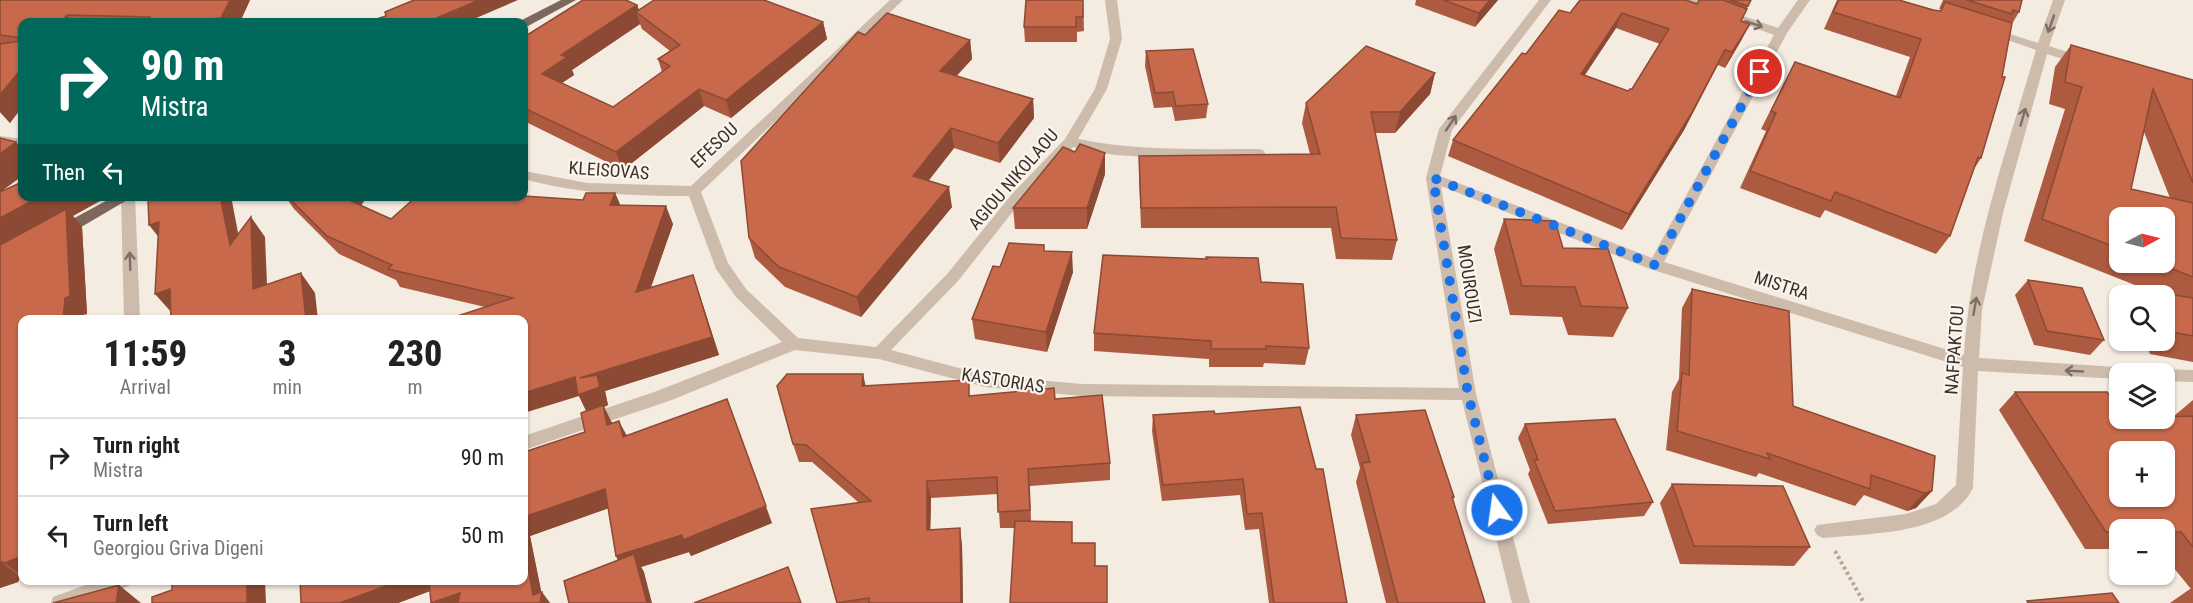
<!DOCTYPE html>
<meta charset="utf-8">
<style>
:root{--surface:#fff;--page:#f2f2f2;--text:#222;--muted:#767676;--line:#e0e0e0}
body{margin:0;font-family:"Roboto Condensed",sans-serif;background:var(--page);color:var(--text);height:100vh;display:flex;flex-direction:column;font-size:22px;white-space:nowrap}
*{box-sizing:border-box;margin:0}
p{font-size:20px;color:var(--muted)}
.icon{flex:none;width:33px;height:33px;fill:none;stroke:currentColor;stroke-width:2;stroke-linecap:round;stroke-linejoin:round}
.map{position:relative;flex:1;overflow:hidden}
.side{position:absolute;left:18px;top:315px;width:510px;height:270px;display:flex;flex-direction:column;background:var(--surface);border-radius:12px;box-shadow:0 2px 4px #0004}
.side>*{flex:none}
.guide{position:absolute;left:18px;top:18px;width:510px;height:183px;border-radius:12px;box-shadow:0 2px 4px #0004;background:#00695c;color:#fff;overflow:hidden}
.needle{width:39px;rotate:83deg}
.tools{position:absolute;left:2109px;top:207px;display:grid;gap:12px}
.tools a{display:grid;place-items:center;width:66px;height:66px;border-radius:12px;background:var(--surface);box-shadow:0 2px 4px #0004;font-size:30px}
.pin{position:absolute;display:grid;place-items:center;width:51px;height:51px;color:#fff;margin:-26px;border:3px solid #fff;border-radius:50%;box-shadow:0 2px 6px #0007}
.me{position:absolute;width:66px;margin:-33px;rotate:346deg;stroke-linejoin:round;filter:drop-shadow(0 0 4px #0008)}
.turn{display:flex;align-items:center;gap:21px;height:126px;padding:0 24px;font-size:27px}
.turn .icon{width:78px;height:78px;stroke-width:2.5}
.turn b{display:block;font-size:42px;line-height:51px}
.then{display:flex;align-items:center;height:57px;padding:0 24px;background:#0003;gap:12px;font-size:22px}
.eta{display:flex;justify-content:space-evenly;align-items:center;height:102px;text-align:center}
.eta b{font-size:36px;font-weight:800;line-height:42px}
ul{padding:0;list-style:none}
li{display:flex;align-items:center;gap:18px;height:78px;padding:0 24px;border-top:2px solid var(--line)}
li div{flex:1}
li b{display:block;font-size:22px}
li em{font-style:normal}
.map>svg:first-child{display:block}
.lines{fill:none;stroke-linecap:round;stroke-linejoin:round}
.path{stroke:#b9a596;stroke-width:4;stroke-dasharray:3 3;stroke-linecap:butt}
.minor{fill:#cdbbac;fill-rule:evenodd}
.major{fill:#7d675c;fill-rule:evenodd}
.wall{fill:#ac5a40;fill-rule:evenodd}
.shaded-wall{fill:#8c4a34}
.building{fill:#c8694b;stroke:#8c4a34;stroke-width:1.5;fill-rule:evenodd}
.oneway{stroke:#7d6f65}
.route{stroke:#1a73e8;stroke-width:10;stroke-dasharray:0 18}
.labels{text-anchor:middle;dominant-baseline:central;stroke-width:4.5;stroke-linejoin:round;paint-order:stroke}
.street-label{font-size:18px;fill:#3b302b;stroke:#fbf5ee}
</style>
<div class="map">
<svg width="2193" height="603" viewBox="0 0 2193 603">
<rect width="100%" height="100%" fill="#f4ebe1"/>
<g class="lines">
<path class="path" d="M1835,551L1864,603"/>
<g class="minor">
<path d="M890,0H903L701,192L728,263L746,289L798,338L876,347L948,273L1012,194L1065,139L1095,89L1110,39L1105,0H1117L1122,39L1107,89L1078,139C1138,151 1197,149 1258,149L1263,150L1265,153L1263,156L1148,157L1115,155L1073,147L1022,200L958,281L891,350L985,375L1082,384L1459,388L1426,178L1439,129L1539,0H1551L1452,130L1440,176L1652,258L1774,35L1680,0H1697L1778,28L1798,0H1810L1787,33L1664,262L1964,355C1970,251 2007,150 2036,50L1985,32L1991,28L2038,43L2053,0H2065L2049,46L2086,58L2088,61L2082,65L2047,54L2003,213L1982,310L1979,358L2132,368L2138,370L2140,374H2120V379L1978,371L1973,488C1949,536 1868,533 1823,538L1817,535L1814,530L1817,525L1906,514L1936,504L1956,485L1963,367L1650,269L1441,186L1476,394L1530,603H1512L1462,400L1082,396L985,387L879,359L795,350L669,401L524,450V436L657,391L782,342L736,297L716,269L689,196C633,196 578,194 524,179V171L587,183L691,186Z"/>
<path d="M0,136L22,139V147L0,144Z"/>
<path d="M121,196H135L140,320H124Z"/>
<path d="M2164,369L2193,370V382L2164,381V374H2157Z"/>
<path d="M99,580H132L129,586L83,603H51L53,597Z"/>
</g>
<g class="major">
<path d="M561,0H576L528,26H524V22H518Z"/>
<path d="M115,196H134L66,236H56L54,232L56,228Z"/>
</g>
</g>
<g class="wall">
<path d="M0,0H250L240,22H22V107L10,123L0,112Z"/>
<path d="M1083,0L1084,31L1077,32V42H1025L1024,27Z"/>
<path d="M1416,0H1498L1475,27L1415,5Z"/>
<path d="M1699,0H1751L1741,21L1742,39L1725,68L1718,65L1684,130L1622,230L1448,156L1453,140L1526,54L1570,13L1697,4ZM1616,28L1660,44L1632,89L1628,91L1584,76Z"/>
<path d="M1837,0H1899L1939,11L1941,9H1939L1943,0H2022L2019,12L2012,24L1981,158L1974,169L1950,236L1936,254L1825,210L1820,218L1740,188L1766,131L1761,129L1795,62L1896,96L1910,57L1824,29Z"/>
<path d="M637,5L639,10L823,22L827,39L731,118L704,106L623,170L524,121V37ZM640,24L642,29L670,51L658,59L662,72L613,107L561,83L574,75L572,70Z"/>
<path d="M865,35L970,40L972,59L956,76L1033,99L1034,118L1000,163L954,148L928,181L952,207L861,317L785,287L755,258L749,238Z"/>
<path d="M2071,45L2193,80V362L2150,354L2145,340H2164V296H2152L2155,293L2024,241L2065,109L2049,104L2055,67ZM2144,132L2170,198L2131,189ZM2120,218L2164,262H2120Z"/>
<path d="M1146,51L1208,104L1206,118L1175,121L1172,107L1154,108L1145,66Z"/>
<path d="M1435,73L1430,94L1395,133H1375L1397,240L1392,260L1336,259L1331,228H1141L1139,177V156L1310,154L1302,123L1306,103Z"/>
<path d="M0,138L22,149V176L2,191L73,216L82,227L87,314L82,315L22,320V577H20L18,582L0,588Z"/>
<path d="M1105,174L1087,229H1015L1013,208Z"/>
<path d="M615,193L620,205L673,224L651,287L699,293L719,355L605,391L608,405L604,407L612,423L627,435L772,523L691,556L689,552L641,567L644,572L618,561L616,556L608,508L530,536L541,592L550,603L430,591L398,603H301L524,452L585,432L586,411L579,396L485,307L400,287L396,280L339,254L294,209L285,196H367L361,206L391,219L583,200Z"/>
<path d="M1504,219L1628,308L1613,337L1568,335L1562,317L1510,315L1494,249Z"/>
<path d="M1044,251L1073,272L1047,352L975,339L972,319L1000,267Z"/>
<path d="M2028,280L2104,340L2090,355L2034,345L2015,295Z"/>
<path d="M1261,282L1309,348L1305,365L1264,363L1263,367H1209V359L1094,351V333Z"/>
<path d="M1692,289L1793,406L1932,491L1916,508L1907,511L1864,495L1855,506L1759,473L1756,477L1666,450L1672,392L1679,379L1682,308Z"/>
<path d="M866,386L971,396L1055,399L1110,463V480L1030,486L1031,521L1073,543L1095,566L1107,603L1015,528H1000L998,494L931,498L930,530L962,544L963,603H837L858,502L812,462H799L793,444Z"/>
<path d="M2015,392L2126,419L2175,417L2174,416L2193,400V603H2170L2190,589H2191L2164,556V530H2120V549H2085L1999,410Z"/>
<path d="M1215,414L1347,603H1269L1259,529L1245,530L1240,495L1162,501L1152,431L1153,415Z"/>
<path d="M1356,415L1454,497L1453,500L1485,603H1386L1356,482L1360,468L1351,435Z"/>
<path d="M1525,424L1653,502L1644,516L1548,524L1528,474L1530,470L1518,438Z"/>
<path d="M1672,484L1810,547L1794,566L1680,564L1660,503Z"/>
</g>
<g class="shaded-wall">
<path d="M230,0H250L240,22H224L221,18Z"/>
<path d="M479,0H518L467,22H427Z"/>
<path d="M1490,0H1498L1475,27L1479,13Z"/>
<path d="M637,5L641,15L636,12L640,24L572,70L574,75L549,92L542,74L561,55Z"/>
<path d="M1622,13L1616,28L1575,90L1581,74Z"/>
<path d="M67,15L72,22H61Z"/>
<path d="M823,22L827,39L731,118L726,100Z"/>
<path d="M1750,24L1742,39L1725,68L1732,52Z"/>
<path d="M970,40L972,59L943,91L940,71Z"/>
<path d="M1725,50L1684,130L1622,230L1629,214Z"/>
<path d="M22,68V107L10,123L0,112V95Z"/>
<path d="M1435,73L1430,94L1395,133L1400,112Z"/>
<path d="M699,89L704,106L623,170L616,152Z"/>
<path d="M1033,99L1034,118L1000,163L998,143Z"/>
<path d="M951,128L954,148L916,197L913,176Z"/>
<path d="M16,142L22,149V176L0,192V154Z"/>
<path d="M1105,153V174L1087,229V208Z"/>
<path d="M949,187L952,207L861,317L857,297Z"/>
<path d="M615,193L623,211L610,205Z"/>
<path d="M41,196H109L73,216L82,227L87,314L82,315V320H63L0,255V218Z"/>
<path d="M220,196H231L244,264L230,245Z"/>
<path d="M343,196H367L354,216L342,197Z"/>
<path d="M666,206L673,224L643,310L636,292Z"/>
<path d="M251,217L265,237L268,308L253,289Z"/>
<path d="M159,222L165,245L149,225Z"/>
<path d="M1072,252L1073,272L1047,352L1046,332Z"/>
<path d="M301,273L315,293L318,320H306Z"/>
<path d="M693,275L699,293L719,355L605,391L608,405L604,407L612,423L616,442L587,412L579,396L524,413V393L575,377L580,378Z"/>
<path d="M170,289L172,313L155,294Z"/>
<path d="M863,374L867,392L862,386Z"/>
<path d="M727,399L772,523L691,556L689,552L641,567L644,572L652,603H647L625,572L616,556Z"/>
<path d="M619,421L628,438L623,437Z"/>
<path d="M927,481L931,498L930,547L927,530Z"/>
<path d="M605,489L615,506L530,536L542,595V592L550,603H539L533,595L524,544V517Z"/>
<path d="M1932,491L1916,508L1907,511L1924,493Z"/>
<path d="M960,528L962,544L963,603H961Z"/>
<path d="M22,556V576L5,563Z"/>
<path d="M0,561L20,577L18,582L0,588Z"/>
<path d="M247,580H265L266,603H247Z"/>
<path d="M402,580H435L441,587L398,603H340Z"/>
<path d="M119,585L141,603H116Z"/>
<path d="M460,593L468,603H433Z"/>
</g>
<g class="building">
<path d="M0,0H230L221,18L171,22H147L150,17L67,15L61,22H22V38L0,35Z"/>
<path d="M414,0H479L427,22H367L386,16L385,12Z"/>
<path d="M583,0H626L637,5L561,55L567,57L542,74L613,107L670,66L658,59L680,45L636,12L654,0H764L823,22L726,100L699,89L616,152L524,108V37Z"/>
<path d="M1026,0H1083V17H1076V27H1024Z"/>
<path d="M1443,0H1490L1479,13Z"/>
<path d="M1580,0H1686L1697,4L1699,0H1723L1747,9L1741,21L1750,24L1732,52L1725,50L1691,114L1629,214L1453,140L1522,53L1526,54L1559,10L1570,13ZM1622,13L1669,29L1632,89H1630L1628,91L1581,74Z"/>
<path d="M1730,0H1751L1748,6Z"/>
<path d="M1839,0H1899L1933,10L1941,11L1945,2L2012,23L2002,77H2005L1981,158L1978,157L1950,236L1835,192L1831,201L1750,171L1776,113L1771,111L1795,62L1900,98L1921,39L1833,12Z"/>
<path d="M1967,0H2022L2019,12L2013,10L2012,14Z"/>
<path d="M887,13L970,40L940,71L1033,99L998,143L951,128L913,176L949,187L857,297L779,267L749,238L741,161L858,32L865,35Z"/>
<path d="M22,41V68L0,95V44Z"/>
<path d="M2071,45L2193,80V183L2153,89L2131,189L2193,203V277L2155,262H2164V218H2120V249L2042,219L2082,87L2065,82Z"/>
<path d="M1366,46L1435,73L1400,112H1371L1397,240L1341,238L1336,207L1141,208L1139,156L1320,154L1306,103Z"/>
<path d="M1193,49L1208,104L1176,106L1173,92L1155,93L1146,51Z"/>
<path d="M0,138L16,142L0,154Z"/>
<path d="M1080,144L1105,153L1087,208H1013L1063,147L1075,152Z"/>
<path d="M22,182V196H41L0,218V192Z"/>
<path d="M586,193H615L610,205L666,206L636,292L693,275L712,337L580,378L597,375L600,387L578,395L575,377L524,393V320H445L513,298L388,269L392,265L327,236L287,196H343L342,197L391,219L417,196H524L583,200Z"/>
<path d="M151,196H220L230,245L251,217L253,289L301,273L306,320H171L170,289L155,294L159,222L149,225L148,199Z"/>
<path d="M66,209L70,296L65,298L63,320H22V556L5,563L0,561V245Z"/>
<path d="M1504,219L1555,221L1563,248L1608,249L1628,308L1581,306L1575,287L1522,286Z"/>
<path d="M1009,243L1044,245V251L1072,252L1046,332L972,319L993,266L1000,267Z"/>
<path d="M1103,255L1207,259L1206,257L1258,258L1261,282L1303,284L1309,348L1266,346V349H1211V341L1094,333Z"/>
<path d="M2028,280L2082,288L2104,340L2047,331Z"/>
<path d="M1692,289L1789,311L1793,406L1935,456L1932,491L1924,493L1871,475L1870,489L1767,453L1770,459L1677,431L1682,373L1689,375Z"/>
<path d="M2156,292L2193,298V336L2172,332L2164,314V296H2157Z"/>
<path d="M787,374H863L862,386L969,380V396L1054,388L1055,399L1102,395L1110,463L1028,469L1030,510L998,512L997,477L927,481V530L960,528L961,603H869V598L837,603L811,509L871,501L806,445L793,444L777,386Z"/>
<path d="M2015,392H2107L2120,410V418L2126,419L2164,418V417L2193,416V547L2181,532H2164V530H2120V532H2106ZM2120,452H2164V496H2120Z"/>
<path d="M727,399L766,506L683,540L682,535L616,556L605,489L524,517V452L585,432L581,413L603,405L607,425L619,421L623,437Z"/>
<path d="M1300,407L1316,469H1323L1347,603H1274L1262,513L1247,514L1243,479L1163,485L1153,415L1214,411L1215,414Z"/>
<path d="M1425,410L1454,497H1452L1485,603H1398L1362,463L1370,462L1356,415Z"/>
<path d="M1615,419L1653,502L1555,511L1534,460H1538L1525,424Z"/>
<path d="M1672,484L1783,486L1810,547L1694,546Z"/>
<path d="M1015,521L1072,522V543H1095V566H1107V603H1010Z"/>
<path d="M524,544L533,595L542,592L540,603H458L460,593L431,603L429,580H524Z"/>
<path d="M634,554L647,603H569L564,581Z"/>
<path d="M788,567L801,603H694Z"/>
<path d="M180,580H247V603H152V597L172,590V583Z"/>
<path d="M300,580H402L340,603H301Z"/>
<path d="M119,585L116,603H53Z"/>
<path d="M2112,593L2119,603H2028L2027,601Z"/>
</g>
<defs><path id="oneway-shaft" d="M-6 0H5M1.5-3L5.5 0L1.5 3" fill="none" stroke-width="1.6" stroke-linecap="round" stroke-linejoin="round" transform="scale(1.5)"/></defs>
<g class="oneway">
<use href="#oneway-shaft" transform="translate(1754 24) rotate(19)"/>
<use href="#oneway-shaft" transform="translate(2051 24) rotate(109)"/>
<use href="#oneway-shaft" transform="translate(2023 117) rotate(-74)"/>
<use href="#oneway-shaft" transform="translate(1451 123) rotate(-56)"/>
<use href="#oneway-shaft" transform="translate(130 261) rotate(-92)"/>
<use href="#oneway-shaft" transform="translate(1975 306) rotate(-80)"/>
<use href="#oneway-shaft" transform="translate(2074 371) rotate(-177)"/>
</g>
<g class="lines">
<path class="route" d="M1497,510L1468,394L1433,178L1655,265L1760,72"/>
</g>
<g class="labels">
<g class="street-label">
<text transform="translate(714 145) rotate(-43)">EFESOU</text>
<text transform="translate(609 170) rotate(4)">KLEISOVAS</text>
<text transform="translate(1013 179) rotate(-49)">AGIOU NIKOLAOU</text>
<text transform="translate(1470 284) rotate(81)">MOUROUZI</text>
<text transform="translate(1782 285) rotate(18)">MISTRA</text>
<text transform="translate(1954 350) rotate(-86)">NAFPAKTOU</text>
<text transform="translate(1003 380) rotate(9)">KASTORIAS</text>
</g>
</g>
</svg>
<div class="tools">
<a><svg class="needle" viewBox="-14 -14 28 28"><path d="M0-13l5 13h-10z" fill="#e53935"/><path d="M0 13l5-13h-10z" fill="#767676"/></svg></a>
<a><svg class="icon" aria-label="search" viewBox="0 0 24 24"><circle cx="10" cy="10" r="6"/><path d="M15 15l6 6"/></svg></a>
<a><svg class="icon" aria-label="layers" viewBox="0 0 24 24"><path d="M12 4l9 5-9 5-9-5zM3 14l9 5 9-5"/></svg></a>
<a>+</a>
<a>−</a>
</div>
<div class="pin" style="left:1760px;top:72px;background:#d93025"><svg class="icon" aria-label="arrive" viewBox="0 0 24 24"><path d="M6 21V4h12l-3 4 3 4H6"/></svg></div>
<svg class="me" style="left:1497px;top:510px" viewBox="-20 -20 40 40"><circle r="17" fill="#1a73e8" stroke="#fff" stroke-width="3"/><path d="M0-11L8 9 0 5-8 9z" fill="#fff"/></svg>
<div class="guide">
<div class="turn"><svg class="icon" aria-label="right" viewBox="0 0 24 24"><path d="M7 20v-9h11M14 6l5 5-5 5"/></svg><div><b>90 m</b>Mistra</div></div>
<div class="then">Then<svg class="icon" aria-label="left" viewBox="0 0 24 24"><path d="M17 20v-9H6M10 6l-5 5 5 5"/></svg></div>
</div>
<section class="side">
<div class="eta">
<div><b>11:59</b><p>Arrival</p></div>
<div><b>3</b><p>min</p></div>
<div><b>230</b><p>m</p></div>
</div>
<ul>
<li><svg class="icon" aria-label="right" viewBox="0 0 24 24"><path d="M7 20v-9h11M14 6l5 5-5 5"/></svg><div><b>Turn right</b><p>Mistra</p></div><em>90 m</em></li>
<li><svg class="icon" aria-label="left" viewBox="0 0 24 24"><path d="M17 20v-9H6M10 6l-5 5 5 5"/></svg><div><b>Turn left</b><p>Georgiou Griva Digeni</p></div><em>50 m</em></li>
</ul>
</section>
</div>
